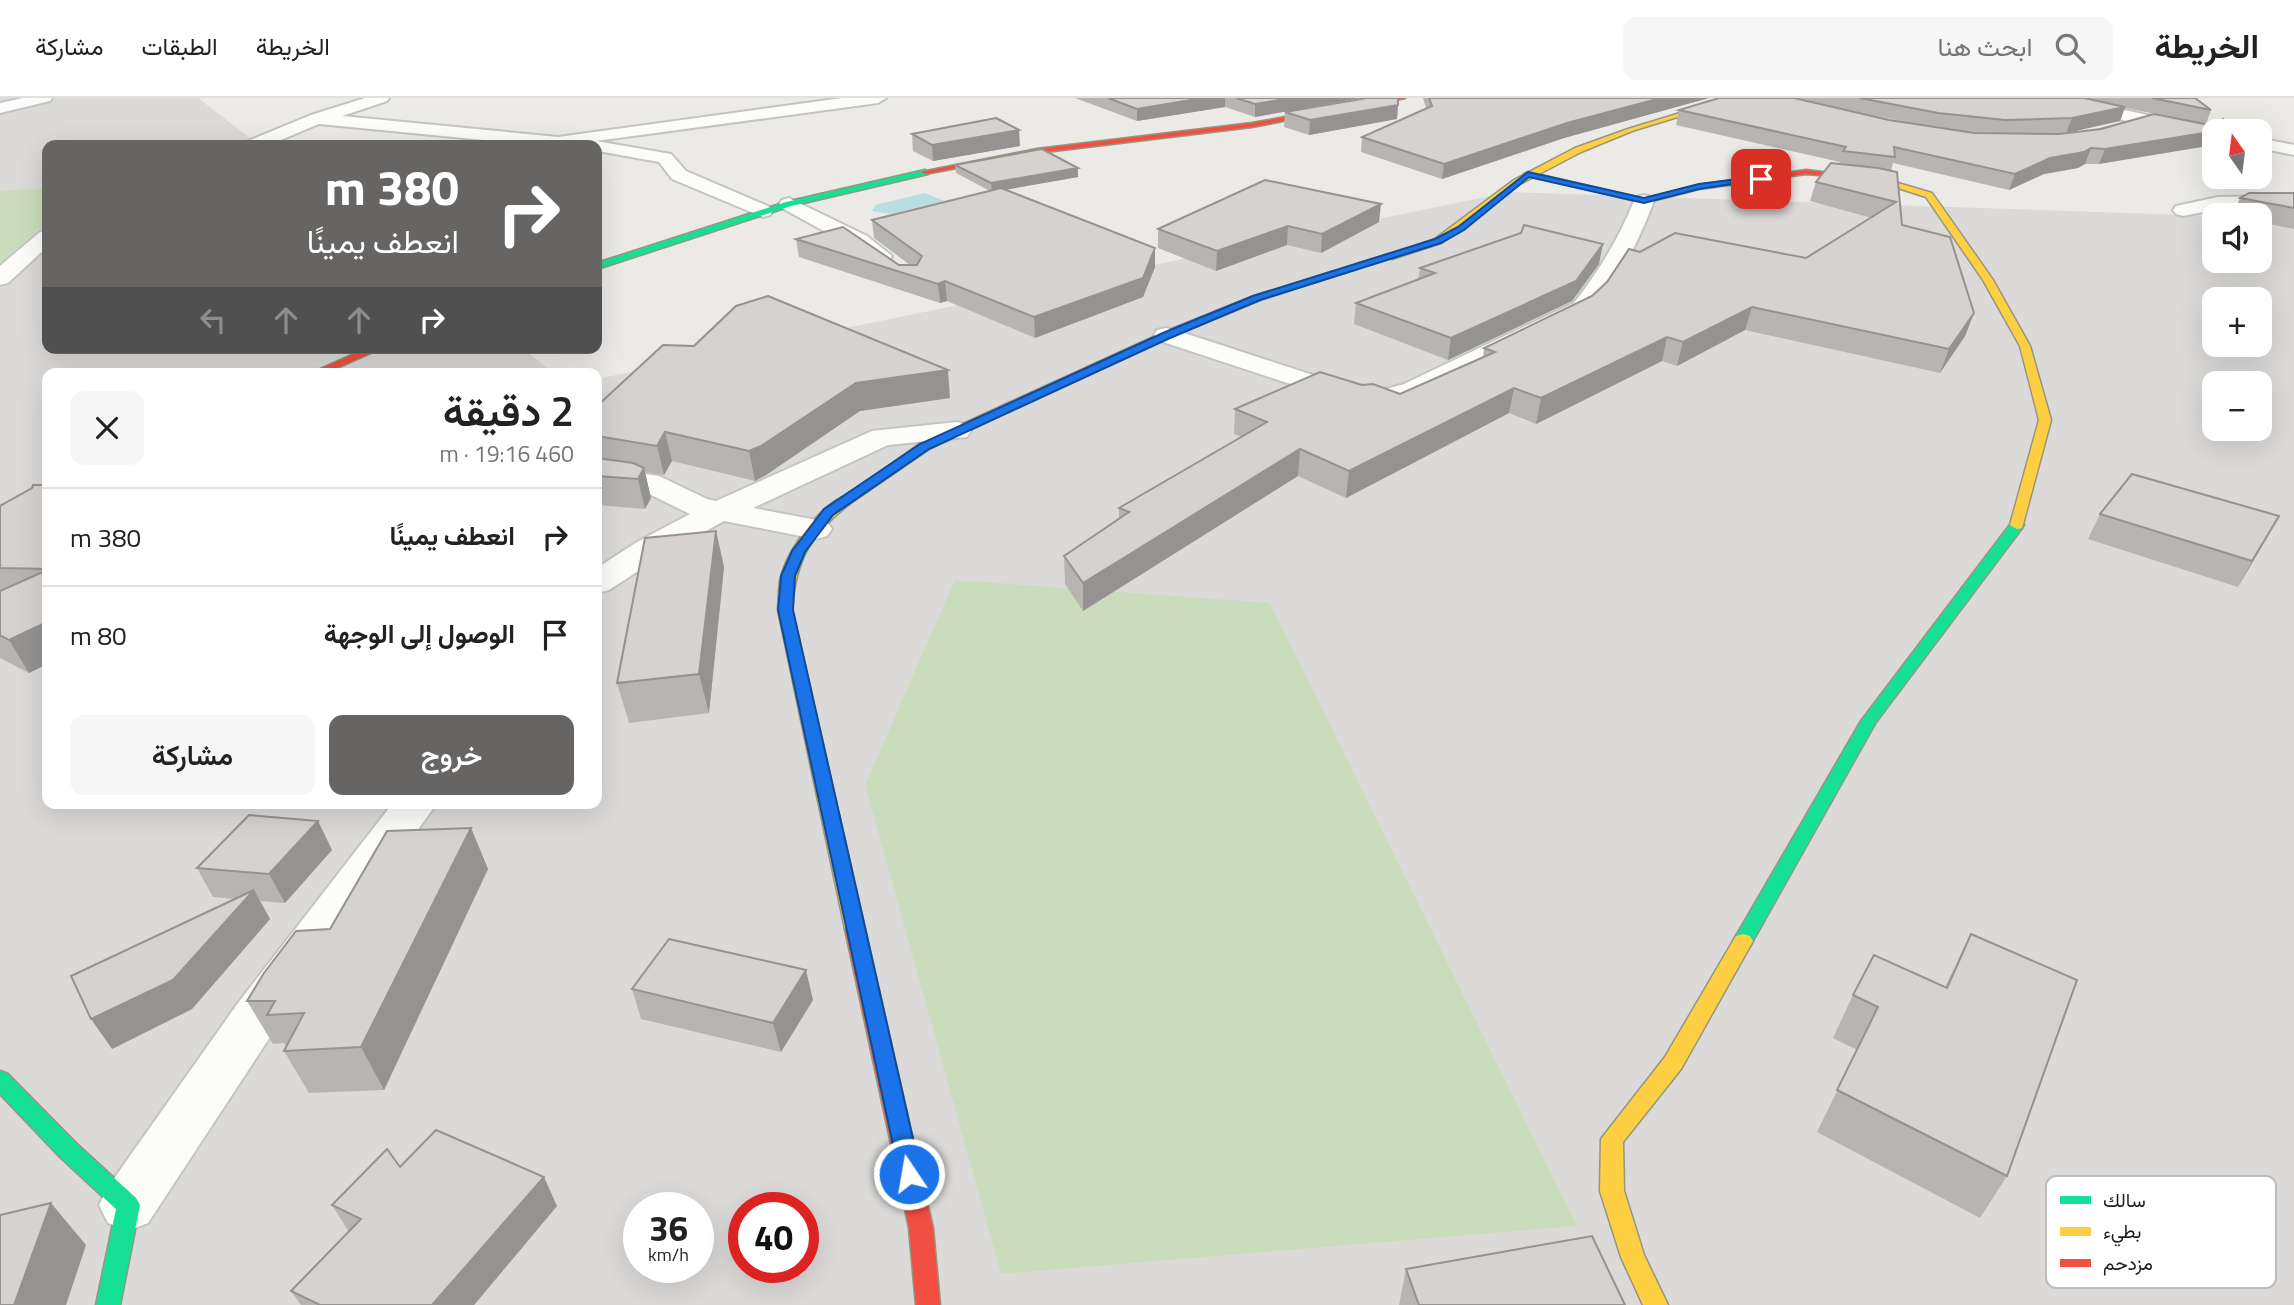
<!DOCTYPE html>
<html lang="ar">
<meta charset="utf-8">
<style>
:root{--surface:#fff;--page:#f6f6f6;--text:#222;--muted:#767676;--line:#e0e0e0;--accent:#666564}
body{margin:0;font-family:"Titillium Web",Vazirmatn,sans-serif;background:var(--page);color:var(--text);direction:rtl;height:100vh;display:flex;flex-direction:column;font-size:26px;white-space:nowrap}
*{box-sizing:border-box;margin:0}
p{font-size:23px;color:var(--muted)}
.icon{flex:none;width:38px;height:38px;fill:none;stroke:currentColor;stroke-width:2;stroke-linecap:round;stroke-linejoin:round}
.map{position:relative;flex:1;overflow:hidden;direction:ltr}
.sheet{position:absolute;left:42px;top:270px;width:560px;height:441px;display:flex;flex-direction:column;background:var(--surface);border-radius:14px;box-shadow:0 7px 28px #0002;direction:rtl}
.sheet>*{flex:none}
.guide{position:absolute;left:42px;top:42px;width:560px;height:214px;border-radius:14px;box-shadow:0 7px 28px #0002;direction:rtl;background:#666564;color:#fff;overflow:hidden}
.needle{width:46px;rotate:346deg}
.tools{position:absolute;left:2202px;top:21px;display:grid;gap:14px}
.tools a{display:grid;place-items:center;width:70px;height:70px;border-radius:14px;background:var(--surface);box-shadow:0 7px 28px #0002;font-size:35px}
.speed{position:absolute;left:623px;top:1094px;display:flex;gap:14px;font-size:35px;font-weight:700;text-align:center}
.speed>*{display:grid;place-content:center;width:91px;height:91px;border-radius:50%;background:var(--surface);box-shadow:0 7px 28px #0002;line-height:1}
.speed small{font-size:18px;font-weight:400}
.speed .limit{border:10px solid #d22;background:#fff;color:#111}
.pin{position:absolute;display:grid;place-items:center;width:60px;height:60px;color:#fff;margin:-30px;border-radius:14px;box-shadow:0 4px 10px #0006}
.me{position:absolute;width:77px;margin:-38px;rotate:348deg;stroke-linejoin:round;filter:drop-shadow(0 0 5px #0008)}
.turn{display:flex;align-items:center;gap:24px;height:147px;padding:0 28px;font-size:32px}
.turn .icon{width:91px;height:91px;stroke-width:2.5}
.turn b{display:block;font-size:49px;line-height:60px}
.lanes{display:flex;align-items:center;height:66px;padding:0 28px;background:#0003;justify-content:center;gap:35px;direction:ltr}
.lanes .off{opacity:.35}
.round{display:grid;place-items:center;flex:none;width:74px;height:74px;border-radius:14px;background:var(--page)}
.head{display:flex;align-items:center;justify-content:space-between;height:119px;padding:0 28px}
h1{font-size:42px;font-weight:600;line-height:52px}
.primary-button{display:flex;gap:14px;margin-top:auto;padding:14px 28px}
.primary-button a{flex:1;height:80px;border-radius:14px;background:var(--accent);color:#fff;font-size:28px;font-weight:600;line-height:80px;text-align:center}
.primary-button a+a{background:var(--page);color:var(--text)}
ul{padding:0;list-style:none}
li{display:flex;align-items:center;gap:21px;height:98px;padding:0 28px;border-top:2px solid var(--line)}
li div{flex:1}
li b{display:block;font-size:26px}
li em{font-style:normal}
header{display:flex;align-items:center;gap:42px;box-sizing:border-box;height:98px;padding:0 35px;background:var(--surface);border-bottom:2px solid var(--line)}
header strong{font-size:33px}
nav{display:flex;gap:38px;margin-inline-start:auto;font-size:24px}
.search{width:490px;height:63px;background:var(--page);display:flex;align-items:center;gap:18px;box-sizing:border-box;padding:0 24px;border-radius:14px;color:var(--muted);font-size:26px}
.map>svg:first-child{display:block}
.residential{fill:#dbdad8;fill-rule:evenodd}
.forest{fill:#cadcbb}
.water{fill:#b9dde1}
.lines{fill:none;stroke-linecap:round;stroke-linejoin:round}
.street-casing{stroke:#c5c4c3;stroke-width:4}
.fast-casing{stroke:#97967e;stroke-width:3}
.slow-casing{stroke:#97967e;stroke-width:3}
.jam-casing{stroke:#97967e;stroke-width:3}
.street{fill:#fcfcfb;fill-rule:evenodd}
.fast{fill:#16e098;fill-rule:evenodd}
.slow{fill:#ffcf43;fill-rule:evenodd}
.jam{fill:#f24e42;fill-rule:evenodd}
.wall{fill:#b7b5b2;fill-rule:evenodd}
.shaded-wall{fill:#959391}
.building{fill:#d5d2cf;stroke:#959391;stroke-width:2}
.route{fill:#1a73e8;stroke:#114b97;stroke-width:2}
.key{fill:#fff;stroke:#bcbcbc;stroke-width:2}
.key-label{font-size:19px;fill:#1e1e1e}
</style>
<header>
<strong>الخريطة</strong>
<div class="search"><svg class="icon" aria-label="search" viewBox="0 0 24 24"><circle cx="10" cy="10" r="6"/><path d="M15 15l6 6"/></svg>ابحث هنا</div>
<nav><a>الخريطة</a><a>الطبقات</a><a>مشاركة</a></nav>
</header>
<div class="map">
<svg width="2294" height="1207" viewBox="0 0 2294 1207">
<rect width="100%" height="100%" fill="#eceae7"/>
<path class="residential" d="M0,0H198L259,47H47V250H522L554,275H47V705H597V281L1510,94L2214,118V163H2259V120L2294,121V1207H0ZM2214,201H2259V247H2214ZM2214,285H2259V331H2214ZM639,1110H698V1169H639ZM744,1110H803V1169H744Z"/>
<g class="forest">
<path d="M47,90V127L38,131L0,166V93Z"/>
<path d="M955,482L1270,505L1577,1128L1001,1176L865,687Z"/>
</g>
<path class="water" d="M925,95L944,103L890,116L872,113L875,107Z"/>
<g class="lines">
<g class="street-casing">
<g id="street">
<path d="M23,0H52L50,3L0,15V5Z"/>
<path d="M365,0H389L387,3L342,18L558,39L842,0H886L878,5L596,43L671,56L686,73L770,109L773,113L770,117L763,119L672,81L659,64L598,53L597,47H537L319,26L269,47H245L248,43L311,17Z"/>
<path d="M2039,0H2069L2152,18L2154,22L2141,32L2105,41L2096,36L2099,32L2131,24L2041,3Z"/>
<path d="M2259,40L2294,47V57L2259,50Z"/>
<path d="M1644,97L1651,99L1654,103C1642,135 1616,192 1591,214C1578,226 1554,233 1538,241C1483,268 1424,309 1360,309L1157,242L1154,237L1157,232L1166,230L1175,232L1362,293H1379L1404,286L1574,205C1599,173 1619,140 1634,103L1637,99Z"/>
<path d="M2294,98V110L2218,111L2183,118L2176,116L2173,112L2176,108L2218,99Z"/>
<path d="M789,100L867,138L892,158L889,163H873L851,148L782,110L779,106L782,102Z"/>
<path d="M47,132V149L8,185L0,187V168L40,134Z"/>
<path d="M957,324L967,327L971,333L967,339L888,347L753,410L827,424L832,431L827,438L816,441L724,423L661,458L609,492L597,495V470L637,444L690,416L641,392L597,387V369L659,378L707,401L716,403L872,333Z"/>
<path d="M393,705H437L274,933L148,1125L128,1133L108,1125L99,1107L108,1089L238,905Z"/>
</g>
</g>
<g class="fast-casing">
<g id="fast">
<path d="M925,72L928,76L791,108L597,171V165L786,104Z"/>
<path d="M2017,423L2024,427L2022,430L1876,624L1750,848L1743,850L1736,848L1733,843L1861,623L2012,424Z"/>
<path d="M0,973L8,976L76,1045L136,1100L140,1107L120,1207H96L116,1111L60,1059L0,996Z"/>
</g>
</g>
<g class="slow-casing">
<g id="slow">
<path d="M1729,0H1739L1632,33L1581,54L1520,86L1441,145L1392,161L1388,158L1435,141L1514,82L1575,50L1628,31Z"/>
<path d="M1843,75L1874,78L1932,95L1993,182L2030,248L2051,322L2022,430L2017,431L2010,427L2039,322L2020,248L1983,182L1926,99L1873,82L1840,79Z"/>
<path d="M848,397L854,401L852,404C812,434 795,461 792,512L865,831L862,836L855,838L848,836L845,831L778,512C779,501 778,490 781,479C788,452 820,406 848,397Z"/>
<path d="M1743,836L1750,838L1753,843L1681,971L1623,1044L1624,1093L1644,1157L1668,1207H1643L1621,1159L1600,1093L1601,1041L1665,959L1736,838Z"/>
</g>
</g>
<g class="jam-casing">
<g id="jam">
<path d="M1391,0H1405L1252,29L1037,55L925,76L921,74L1037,51L1252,25Z"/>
<path d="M1806,72L1847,77L1843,79L1806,76L1699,91L1644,105L1524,76L1528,74L1644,101L1699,87Z"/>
<path d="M1389,156L1396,158L1260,202L1170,239L929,351L852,404H844L842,401L921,345L1162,235L1254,198Z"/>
<path d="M367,250H382L326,275H311Z"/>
<path d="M855,824L862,826L865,831L933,1130L940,1207H916L909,1130L845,831L848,826Z"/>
</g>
</g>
<use href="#street" class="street"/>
<use href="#fast" class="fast"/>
<use href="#slow" class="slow"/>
<use href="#jam" class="jam"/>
</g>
<g class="wall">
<path d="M1075,0H1360L1255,19L1225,9L1137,23Z"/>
<path d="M1423,0H1709L1564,40L1442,81L1361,54L1362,39L1426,10Z"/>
<path d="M1719,0H2195L2211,12L2206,26L2220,29L2235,30L2233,33H2214L2099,66H2085L2078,70L2044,76L2009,92L1893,65L1891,73L1902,127L1974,215L1965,238L1940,275L1745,232L1677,268L1662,263L1536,326L1509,315L1346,400L1298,378L1083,513L1065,486L1064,458L1119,421V410L1241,339L1234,336L1235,311L1362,287L1400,296L1483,260L1484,250L1592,198L1640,154L1806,160L1872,120L1810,103L1816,84L1839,66L1840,64L1676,27L1679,12ZM2125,10L2166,18L2101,31L2070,34L2120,23ZM1851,13L1911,25L1889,22Z"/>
<path d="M1398,7L1397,21L1309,37L1284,29L1285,14Z"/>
<path d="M912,36L1020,48L933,63L913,53Z"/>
<path d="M955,67L1078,70V79L1005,92L1155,169L1143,199L1035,240L947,203L940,205L799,159L796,141L899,167H910L874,140L872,122L990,93L956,75Z"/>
<path d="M2294,95V131L2259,124V117H2232L2240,100Z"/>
<path d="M1379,124L1321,155L1287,147L1216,173L1158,150V131Z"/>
<path d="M1599,166L1572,203L1448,262L1354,226L1356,205L1418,181L1420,170Z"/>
<path d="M950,300L860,313L766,377L755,383L672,363L664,377L645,374L651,400L645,411L597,407V308Z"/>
<path d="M47,387V566L29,575L0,560V408Z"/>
<path d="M2100,416L2279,418L2238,489L2088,441Z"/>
<path d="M716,433L724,469L709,615L629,625L617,585Z"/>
<path d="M484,705H505L500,710Z"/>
<path d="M471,730L488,771L384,992L309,995L284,953L286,949L284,945L273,946L247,903L330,831Z"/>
<path d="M332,752L285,805L260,803L270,821L192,911L112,951L236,801L213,799L197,770Z"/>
<path d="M1971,836L2007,1078L1980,1120L1817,1034L1857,952L1833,940L1853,897L1945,889Z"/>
<path d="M632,891L813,902L781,954L641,921Z"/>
<path d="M400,1069L557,1108L474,1207H301L291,1193L349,1134L332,1107Z"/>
<path d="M1406,1171L1625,1207H1399Z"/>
</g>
<g class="shaded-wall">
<path d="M1203,0H1225V9L1137,23V11Z"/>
<path d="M1291,0H1360L1255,19V6Z"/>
<path d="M1661,0H1709L1564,40L1442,81L1444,66L1567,25Z"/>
<path d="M1398,7L1397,21L1309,37L1310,22Z"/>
<path d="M2125,9L2120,23L2066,35L2072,20Z"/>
<path d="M2235,30L2233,33H2214V47L2099,66L2105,51Z"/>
<path d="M1019,32L1020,48L933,63L932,47Z"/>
<path d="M2091,50L2085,66L2078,70L2044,76L2009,92L2015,76L2050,60Z"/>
<path d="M1078,70V79L992,94L991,85Z"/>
<path d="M1381,106L1379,124L1321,155L1322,136Z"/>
<path d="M1288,128L1287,147L1216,173L1217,153Z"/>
<path d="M1603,146L1599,166L1572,203L1448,262L1451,240Z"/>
<path d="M1155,150V169L1143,199L1035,240L1034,219Z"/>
<path d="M945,183L947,203L940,205L938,186Z"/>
<path d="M1752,209L1745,232L1677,268L1683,244Z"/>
<path d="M1974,215L1965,238L1940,275L1949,251Z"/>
<path d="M1667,239L1662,263L1536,326L1541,300Z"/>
<path d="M948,272L950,300L860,313L766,377L755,383L749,353L856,285Z"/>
<path d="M1514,290L1509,315L1346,400L1349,373Z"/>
<path d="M665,334L672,363L664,377L657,348Z"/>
<path d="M1300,351L1298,378L1083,513V485Z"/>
<path d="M644,370L651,400L645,411L638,381Z"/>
<path d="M2279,418L2265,443L2238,489L2252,463Z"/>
<path d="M716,433L724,469L709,615L699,576Z"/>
<path d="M47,524V566L29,575L9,542Z"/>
<path d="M498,705H505L500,710Z"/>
<path d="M318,723L332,752L285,805L269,776Z"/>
<path d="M471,730L488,771L384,992L361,949Z"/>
<path d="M254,792L270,821L192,911L112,951L91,921Z"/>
<path d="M806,872L813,902L781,954L773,925Z"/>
<path d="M544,1079L557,1108L474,1207H432Z"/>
<path d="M51,1105L86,1147L66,1207H14Z"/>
</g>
<g class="building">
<path d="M1108,0H1203L1137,11Z"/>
<path d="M1236,0H1291L1255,6Z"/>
<path d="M1367,0H1398V7L1310,22L1285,14Z"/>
<path d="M1429,0H1661L1567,25L1444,66L1362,39L1432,8Z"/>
<path d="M1719,0H1794L1889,22L1974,35L2059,36L2101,31L2154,16L2220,29L2223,21L2235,30L2105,51L2091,50L2084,54L2050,60L2015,76L1894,49L1895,59L1843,53L1846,49L1679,12Z"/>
<path d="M1860,0H2084L2125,9L2072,20L2005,22L1938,15Z"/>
<path d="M2152,0H2195L2211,12Z"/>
<path d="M996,20L1019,32L932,47L912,36Z"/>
<path d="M1042,51L1078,70L991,85L955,67Z"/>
<path d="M1831,65L1878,70L1897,74L1902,127L1950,139L1974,215L1949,251L1752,209L1683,244L1667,239L1541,300L1514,290L1349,373L1300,351L1083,485L1064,458L1129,414L1119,410L1267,324L1235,311L1320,274L1362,287L1373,286L1400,296L1495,254L1484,250L1592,198L1607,184L1629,151L1640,154L1675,135L1806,160L1896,104L1816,84Z"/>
<path d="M1265,82L1381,106L1322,136L1288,128L1217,153L1158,131Z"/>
<path d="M1001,90L1155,150L1143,180L1034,219L945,183L938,186L796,141L843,129L899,167H917L922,158L872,122Z"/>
<path d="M2249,95H2294V110L2240,100Z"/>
<path d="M1524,127L1603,146L1576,183L1451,240L1356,205L1435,175L1420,170L1521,135Z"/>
<path d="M768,198L948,272L856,285L761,348L749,353L665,334L657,348L597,338V308L663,247L694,248L736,208Z"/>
<path d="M597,360L633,365L644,370L638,381L597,378Z"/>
<path d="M2132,376L2279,418L2252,463L2100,416Z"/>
<path d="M33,387H47V471L0,470V408L32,390Z"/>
<path d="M716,433L699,576L617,585L645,440Z"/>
<path d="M47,472V524L9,542L0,537V493Z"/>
<path d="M249,717L318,723L269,776L197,770Z"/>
<path d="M471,730L361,949L284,953L304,915L267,917L275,903H247L264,875L296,833L330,831L387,733Z"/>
<path d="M254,792L173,882L91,921L71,878Z"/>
<path d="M1971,836L2077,882L2007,1078L1837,992L1878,909L1853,897L1874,857L1947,890Z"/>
<path d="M669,841L806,872L773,925L632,891Z"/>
<path d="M436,1032L544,1079L432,1207H320L291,1193L361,1121L332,1107L387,1051L400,1069Z"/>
<path d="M51,1105L14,1207H0V1117Z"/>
<path d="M1592,1138L1625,1207H1419L1406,1171Z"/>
</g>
<path class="route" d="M1528,74L1644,100L1699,86L1761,78L1765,81L1699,91L1644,105L1529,79L1464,132L1441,145L1260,202L1170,240L929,351L833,417L805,454L795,478L793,512L921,1076L918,1084L909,1087L901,1084L778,512L781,478L792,453L824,411L920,346L1163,235L1253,198L1435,141L1458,129Z"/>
<rect x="2046" y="1078" width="230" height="112" rx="10" class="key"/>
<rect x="2060" y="1098" width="31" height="8" fill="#16e098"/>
<rect x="2060" y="1129" width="31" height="9" fill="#ffcf43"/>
<rect x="2060" y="1161" width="31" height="8" fill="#f24e42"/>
<g class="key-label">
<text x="2103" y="1109">سالك</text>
<text x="2103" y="1140">بطيء</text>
<text x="2103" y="1172">مزدحم</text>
</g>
</svg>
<div class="tools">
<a><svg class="needle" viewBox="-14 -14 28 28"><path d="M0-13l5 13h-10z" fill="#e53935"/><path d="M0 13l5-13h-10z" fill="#767676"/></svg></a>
<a><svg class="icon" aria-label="sound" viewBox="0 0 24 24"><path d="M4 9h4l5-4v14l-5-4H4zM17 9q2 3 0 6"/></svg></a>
<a>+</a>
<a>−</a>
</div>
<div class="speed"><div>36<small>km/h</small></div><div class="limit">40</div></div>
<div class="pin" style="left:1761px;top:81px;background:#d93025"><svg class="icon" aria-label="arrive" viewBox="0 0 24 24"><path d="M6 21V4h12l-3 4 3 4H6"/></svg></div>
<svg class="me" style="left:909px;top:1076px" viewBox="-20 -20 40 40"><circle r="17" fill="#1a73e8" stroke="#fff" stroke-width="3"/><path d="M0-11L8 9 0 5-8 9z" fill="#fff"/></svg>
<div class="guide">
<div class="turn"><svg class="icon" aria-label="right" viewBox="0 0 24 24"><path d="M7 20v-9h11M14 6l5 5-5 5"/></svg><div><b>380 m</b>انعطف يمينًا</div></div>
<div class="lanes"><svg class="icon off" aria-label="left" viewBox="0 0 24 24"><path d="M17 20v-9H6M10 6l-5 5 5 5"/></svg><svg class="icon off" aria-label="ahead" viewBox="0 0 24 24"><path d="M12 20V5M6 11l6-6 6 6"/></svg><svg class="icon off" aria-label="ahead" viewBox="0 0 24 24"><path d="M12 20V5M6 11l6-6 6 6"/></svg><svg class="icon" aria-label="right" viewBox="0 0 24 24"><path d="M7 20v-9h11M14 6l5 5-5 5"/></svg></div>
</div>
<section class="sheet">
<div class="head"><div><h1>2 دقيقة</h1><p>460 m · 19:16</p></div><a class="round"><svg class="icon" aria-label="close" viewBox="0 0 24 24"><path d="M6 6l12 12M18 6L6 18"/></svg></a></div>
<ul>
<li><svg class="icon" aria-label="right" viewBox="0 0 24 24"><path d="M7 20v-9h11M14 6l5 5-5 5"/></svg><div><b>انعطف يمينًا</b></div><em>380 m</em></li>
<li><svg class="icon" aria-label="arrive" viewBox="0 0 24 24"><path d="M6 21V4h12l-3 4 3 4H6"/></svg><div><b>الوصول إلى الوجهة</b></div><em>80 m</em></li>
</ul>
<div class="primary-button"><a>خروج</a><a>مشاركة</a></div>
</section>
</div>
